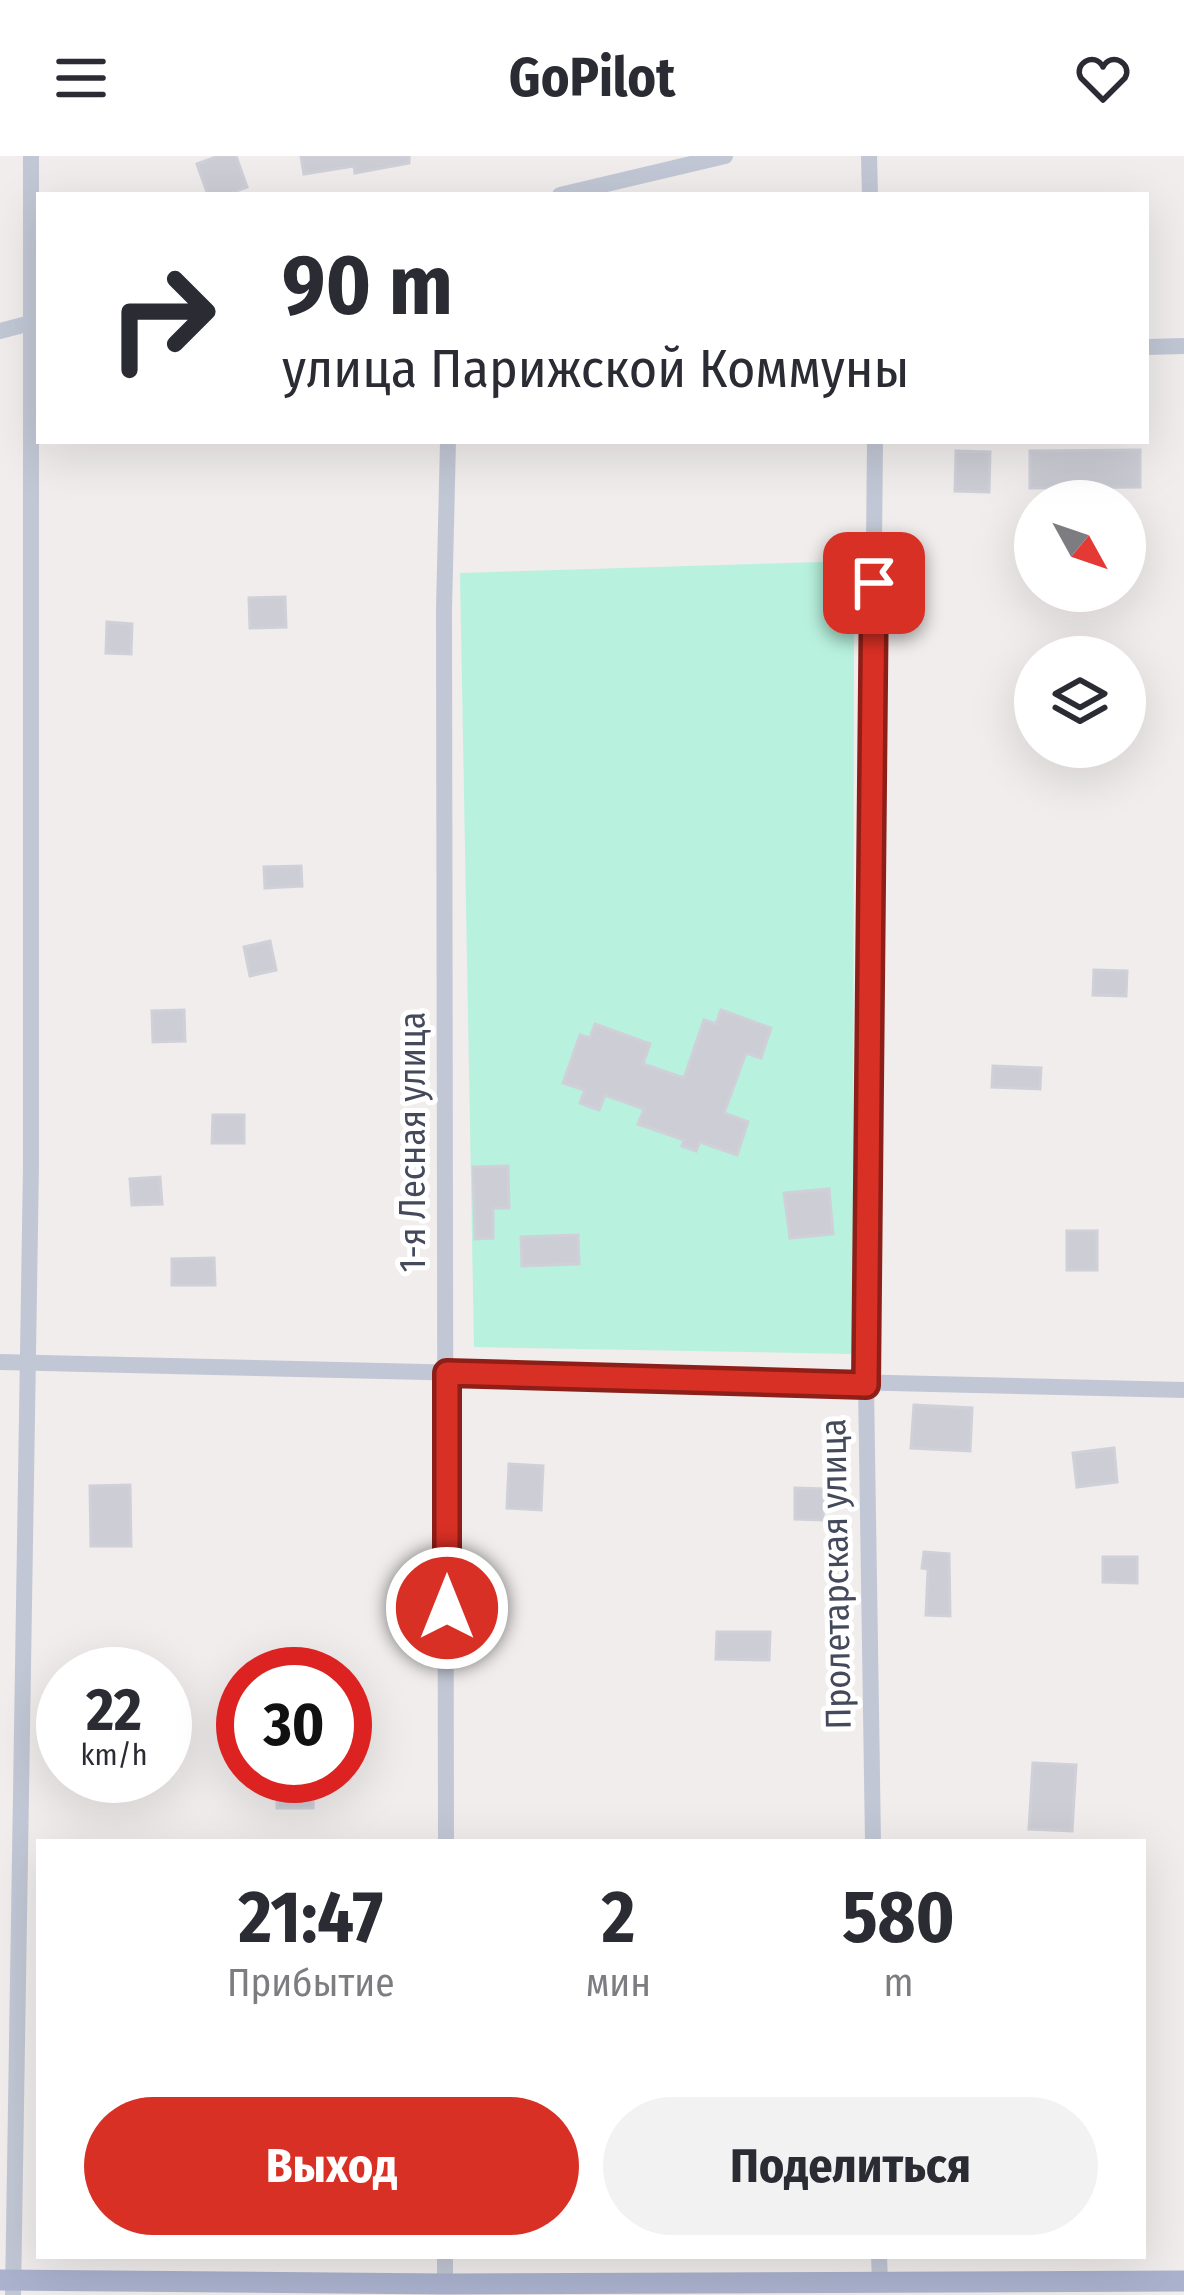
<!DOCTYPE html>
<html lang="ru">
<meta charset="utf-8">
<style>
:root{--surface:#fff;--page:#f2f2f3;--text:#2b2b33;--muted:#7c7c81;--accent:#d93025}
body{margin:0;font-family:"Fira Sans Condensed",sans-serif;background:var(--page);color:var(--text);height:100vh;display:flex;flex-direction:column;font-size:45px;white-space:nowrap}
*{box-sizing:border-box;margin:0}
p{font-size:39px;color:var(--muted)}
.icon{flex:none;width:66px;height:66px;fill:none;stroke:currentColor;stroke-width:2;stroke-linecap:round;stroke-linejoin:round}
.map{position:relative;flex:1;overflow:hidden}
.sheet{position:absolute;left:36px;top:1683px;width:1110px;height:420px;display:flex;flex-direction:column;background:var(--surface);border-radius:0px;box-shadow:0 12px 48px #0002}
.sheet>*{flex:none}
.banner{position:absolute;left:36px;top:36px;width:1113px;height:252px;border-radius:0px;box-shadow:0 12px 48px #0002;background:#fff;color:var(--text);overflow:hidden}
.needle{width:78px;rotate:130deg}
.tools{position:absolute;left:1014px;top:324px;display:grid;gap:24px}
.tools a{display:grid;place-items:center;width:132px;height:132px;border-radius:50%;background:var(--surface);box-shadow:0 12px 48px #0002;font-size:60px}
.speed{position:absolute;left:36px;top:1491px;display:flex;gap:24px;font-size:60px;font-weight:700;text-align:center}
.speed>*{display:grid;place-content:center;width:156px;height:156px;border-radius:50%;background:var(--surface);box-shadow:0 12px 48px #0002;line-height:1}
.speed small{font-size:30px;font-weight:400}
.speed .limit{border:18px solid #d22;background:#fff;color:#111}
.pin{position:absolute;display:grid;place-items:center;width:102px;height:102px;color:#fff;margin:-51px;border-radius:24px;box-shadow:0 6px 18px #0006}
.me{position:absolute;width:132px;margin:-66px;rotate:0deg;stroke-linejoin:round;filter:drop-shadow(0 0 9px #0008)}
.turn{display:flex;align-items:center;gap:42px;height:252px;padding:0 48px;font-size:54px}
.turn .icon{width:156px;height:156px;stroke-width:2.5}
.turn b{display:block;font-size:84px;line-height:102px}
.eta{display:flex;justify-content:space-evenly;align-items:center;height:204px;text-align:center}
.eta b{font-size:72px;font-weight:700;line-height:84px}
.button{display:flex;gap:24px;margin-top:auto;padding:24px 48px}
.button a{flex:1;height:138px;border-radius:72px;background:var(--accent);color:#fff;font-size:48px;font-weight:700;line-height:138px;text-align:center}
.button a+a{background:var(--page);color:var(--text)}
header{display:flex;justify-content:space-between;align-items:center;height:156px;padding:0 48px;background:var(--surface);font-size:54px;font-weight:700}
.map>svg:first-child{display:block}
.green{fill:#b8f1de}
.building{fill:#cccdd5;stroke:#d0d0d9;stroke-width:3}
.lines{fill:none;stroke-linecap:round;stroke-linejoin:round}
.minor{stroke:#c2c7d5;stroke-width:16}
.major{stroke:#abb2ce;stroke-width:21}
.route-casing{stroke:#8d1f18;stroke-width:30}
.route{stroke:#d93025;stroke-width:21}
.labels{text-anchor:middle;dominant-baseline:central;stroke-width:10;stroke-linejoin:round;paint-order:stroke}
.street-label{font-size:36px;fill:#444a5b;stroke:#fff}
</style>
<header><svg class="icon" aria-label="menu" viewBox="0 0 24 24"><path d="M4 6h16M4 12h16M4 18h16"/></svg>GoPilot<svg class="icon" aria-label="heart" viewBox="0 0 24 24"><path d="M12 20l-8-8c-3-5 5-10 8-4 3-6 11-1 8 4z"/></svg></header>
<div class="map">
<svg width="1184" height="2139" viewBox="0 0 1184 2139">
<rect width="100%" height="100%" fill="#f0edec"/>
<path class="green" d="M854,405L853,1198L474,1191L460,417Z"/>
<g class="building">
<path d="M219,0H236L247,31L225,39H208L197,8Z"/>
<path d="M301,0H409V7L355,17L354,10L304,18Z"/>
<path d="M1140,294V331L1030,332V295Z"/>
<path d="M956,295L990,296L989,336L955,335Z"/>
<path d="M285,441L286,471L250,472L249,442Z"/>
<path d="M107,466L132,468L131,498L106,497Z"/>
<path d="M301,710L302,730L265,732L264,711Z"/>
<path d="M270,785L276,814L250,820L244,791Z"/>
<path d="M1094,814L1127,815L1126,840L1093,839Z"/>
<path d="M184,854L185,885L153,886L152,855Z"/>
<path d="M721,854L771,872L761,902L746,897L724,957L748,966L737,999L700,986L696,995L682,990L684,984L638,968L644,953L605,939L599,954L580,947L585,934L563,927L580,879L590,882L595,868L650,888L643,908L684,922L704,864L716,868Z"/>
<path d="M993,910L1041,912L1040,933L992,931Z"/>
<path d="M213,959H244V987H212Z"/>
<path d="M508,1010L509,1052H493V1082L475,1083L473,1011Z"/>
<path d="M160,1021L162,1048L132,1049L130,1023Z"/>
<path d="M829,1033L833,1078L790,1082L784,1037Z"/>
<rect x="1067" y="1075" width="30" height="39"/>
<path d="M578,1079L579,1108L522,1110L521,1081Z"/>
<path d="M214,1102L215,1129H172V1103Z"/>
<path d="M914,1249L972,1252L970,1295L911,1292Z"/>
<path d="M1114,1292L1117,1326L1077,1331L1073,1297Z"/>
<path d="M509,1308L543,1310L541,1354L507,1352Z"/>
<path d="M130,1329L131,1390H91L90,1330Z"/>
<path d="M795,1332L824,1333L823,1364L795,1363Z"/>
<path d="M924,1396L949,1398L950,1460L926,1459L928,1413L922,1412Z"/>
<path d="M1103,1401H1137V1427L1103,1426Z"/>
<path d="M717,1476H770L769,1504L716,1503Z"/>
<path d="M1033,1607L1076,1609L1072,1675L1029,1673Z"/>
<path d="M289,1623H313V1652H277V1635H289Z"/>
</g>
<g class="lines">
<g class="minor">
<path d="M869,0L870,39"/>
<path d="M560,39L725,0"/>
<path d="M0,175L38,165"/>
<path d="M1146,191L1184,190"/>
<path d="M0,1206L1184,1234"/>
<path d="M446,1686L444,454L448,285"/>
<path d="M873,1686L866,1229L875,285"/>
<path d="M879,2100L880,2125"/>
<path d="M445,2128V2100"/>
<path d="M13,2139L31,1009V0"/>
</g>
<path class="major" d="M0,2124L445,2128L1184,2125"/>
</g>
<g class="lines">
<g class="route-casing">
<path id="route" d="M447,1452V1217L866,1229L874,427"/>
</g>
<use href="#route" class="route"/>
</g>
<g class="labels">
<g class="street-label">
<text transform="translate(413 986) rotate(-90)">1-я Лесная улица</text>
<text transform="translate(836 1418) rotate(-91)">Пролетарская улица</text>
</g>
</g>
</svg>
<div class="tools">
<a><svg class="needle" viewBox="-14 -14 28 28"><path d="M0-13l5 13h-10z" fill="#e53935"/><path d="M0 13l5-13h-10z" fill="#7c7c81"/></svg></a>
<a><svg class="icon" aria-label="layers" viewBox="0 0 24 24"><path d="M12 4l9 5-9 5-9-5zM3 14l9 5 9-5"/></svg></a>
</div>
<div class="speed"><div>22<small>km/h</small></div><div class="limit">30</div></div>
<div class="pin" style="left:874px;top:427px;background:#d93025"><svg class="icon" aria-label="arrive" viewBox="0 0 24 24"><path d="M6 21V4h12l-3 4 3 4H6"/></svg></div>
<svg class="me" style="left:447px;top:1452px" viewBox="-20 -20 40 40"><circle r="17" fill="#d93025" stroke="#fff" stroke-width="3"/><path d="M0-11L8 9 0 5-8 9z" fill="#fff"/></svg>
<div class="banner">
<div class="turn"><svg class="icon" aria-label="right" viewBox="0 0 24 24"><path d="M7 20v-9h11M14 6l5 5-5 5"/></svg><div><b>90 m</b>улица Парижской Коммуны</div></div>
</div>
<section class="sheet">
<div class="eta">
<div><b>21:47</b><p>Прибытие</p></div>
<div><b>2</b><p>мин</p></div>
<div><b>580</b><p>m</p></div>
</div>
<div class="button"><a>Выход</a><a>Поделиться</a></div>
</section>
</div>
